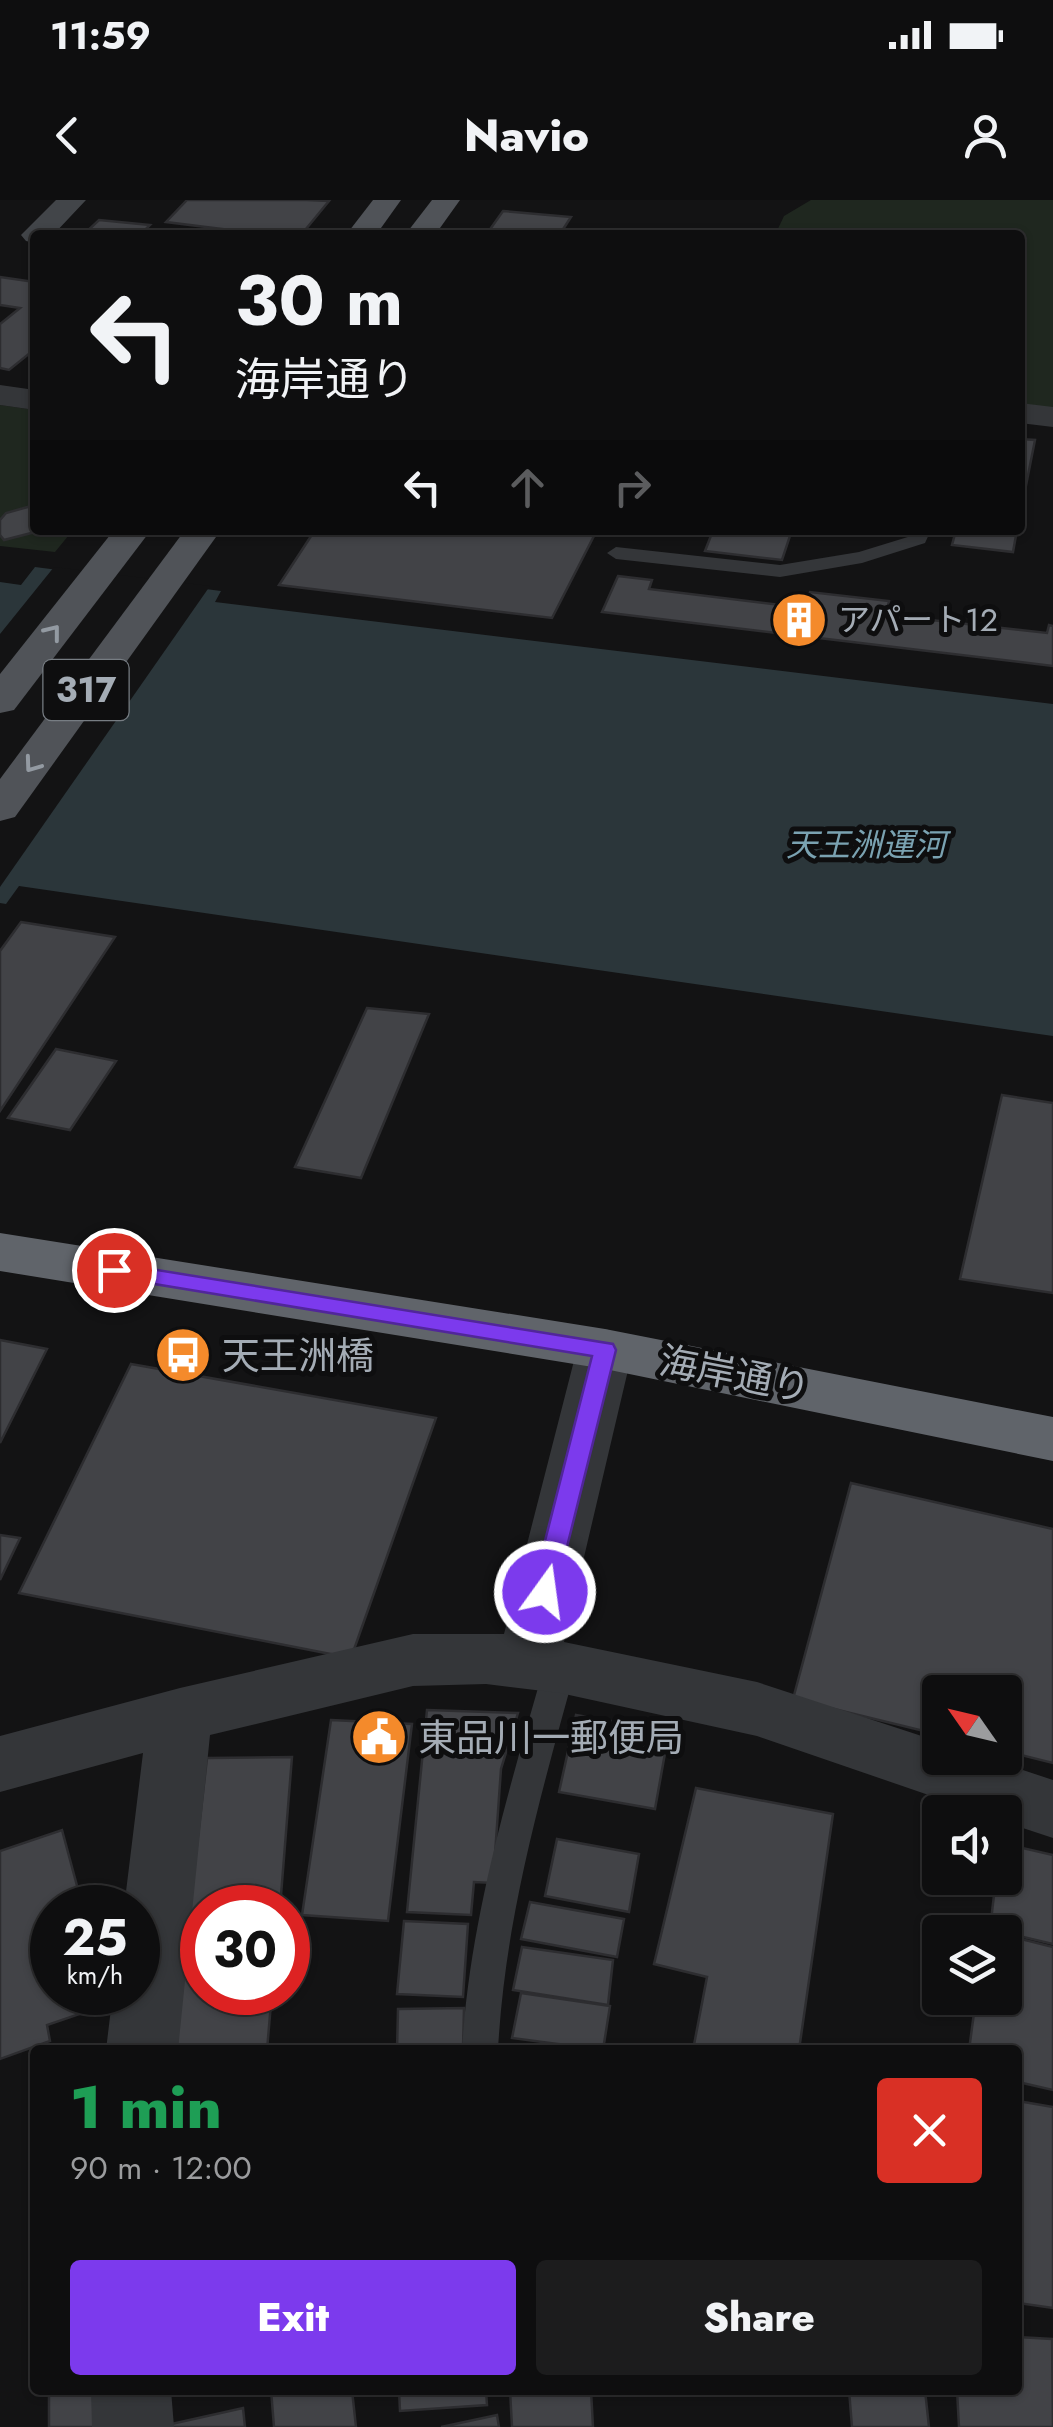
<!DOCTYPE html>
<meta charset="utf-8">
<style>
:root{--surface:#0e0e0f;--page:#1c1c1d;--text:#f1f3f6;--muted:#9b9c9e;--line:#2e2e2f;--accent:#7c3aed}
body{margin:0;font-family:Jost,"Noto Sans JP",sans-serif;background:var(--page);color:var(--text);height:100vh;display:flex;flex-direction:column;font-size:38px;white-space:nowrap}
*{box-sizing:border-box;margin:0}
p{font-size:32px;color:var(--muted)}
.icon{flex:none;width:55px;height:55px;fill:none;stroke:currentColor;stroke-width:2;stroke-linecap:round;stroke-linejoin:round}
.map{position:relative;flex:1;overflow:hidden}
.drawer{position:absolute;left:30px;top:1845px;width:992px;height:350px;display:flex;flex-direction:column;background:var(--surface);border-radius:10px;box-shadow:0 2px 8px #0004,0 0 0 2px var(--line)}
.drawer>*{flex:none}
.hud{position:absolute;left:30px;top:30px;width:995px;height:305px;border-radius:10px;box-shadow:0 2px 8px #0004,0 0 0 2px var(--line);background:#0e0e0f;color:var(--text);overflow:hidden}
.needle{width:65px;rotate:304deg}
.tools{position:absolute;left:922px;top:1475px;display:grid;gap:20px}
.tools a{display:grid;place-items:center;width:100px;height:100px;border-radius:10px;background:var(--surface);box-shadow:0 2px 8px #0004,0 0 0 2px var(--line);font-size:50px}
.speed{position:absolute;left:30px;top:1685px;display:flex;gap:20px;font-size:50px;font-weight:700;text-align:center}
.speed>*{display:grid;place-content:center;width:130px;height:130px;border-radius:50%;background:var(--surface);box-shadow:0 2px 8px #0004,0 0 0 2px var(--line);line-height:1}
.speed small{font-size:25px;font-weight:400}
.speed .limit{border:15px solid #d22;background:#fff;color:#111}
.pin{position:absolute;display:grid;place-items:center;width:85px;height:85px;color:#fff;margin:-42px;border:5px solid #fff;border-radius:50%;box-shadow:0 2px 10px #0007}
.me{position:absolute;width:110px;margin:-55px;rotate:14deg;stroke-linejoin:round;filter:drop-shadow(0 0 8px #0008)}
.turn{display:flex;align-items:center;gap:35px;height:210px;padding:0 40px;font-size:45px}
.turn .icon{width:130px;height:130px;stroke-width:2.5}
.turn b{display:block;font-size:70px;line-height:85px}
.lanes{display:flex;align-items:center;height:95px;padding:0 40px;background:#0003;justify-content:center;gap:50px;direction:ltr}
.lanes .off{opacity:.35}
.round{display:grid;place-items:center;flex:none;width:105px;height:105px;border-radius:10px;background:var(--page)}
.summary{display:flex;align-items:center;justify-content:space-between;height:170px;padding:0 40px}
h1{font-size:60px;font-weight:800;line-height:75px;color:#1e9e55}
.cta{display:flex;gap:20px;margin-top:auto;padding:20px 40px}
.cta a{flex:1;height:115px;border-radius:10px;background:var(--accent);color:#fff;font-size:40px;font-weight:800;line-height:115px;text-align:center}
.cta a+a{background:var(--page);color:var(--text)}
.status{display:flex;justify-content:space-between;align-items:center;height:70px;padding:0 50px;background:var(--surface);direction:ltr}
.status svg{height:28px;fill:currentColor}
header{display:flex;justify-content:space-between;align-items:center;height:130px;padding:0 40px;background:var(--surface);font-size:45px;font-weight:800}
.map>svg:first-child{display:block}
.green{fill:#1f271f}
.water{fill:#2b363a}
.pier{fill:#131314}
.building{fill:#424347;stroke:#2d2d30;stroke-width:2.5}
.lines{fill:none;stroke-linecap:round;stroke-linejoin:round}
.lane{fill:#343639;fill-rule:evenodd}
.street{fill:#343639;fill-rule:evenodd}
.secondary{fill:#424549;fill-rule:evenodd}
.primary{fill:#505358;fill-rule:evenodd}
.highway{fill:#60646a;fill-rule:evenodd}
.oneway{stroke:#939aa2}
.route{fill:#7c3aed;stroke:#51269a;stroke-width:2.5}
.labels{text-anchor:middle;dominant-baseline:central;stroke-width:10;stroke-linejoin:round;paint-order:stroke}
.far-poi-label{font-size:32px;fill:#a4acb5;stroke:#0e0e0f;text-anchor:start}
.far-water-label{font-size:32px;font-style:italic;fill:#7aa2b1;stroke:#0e0e0f}
.shield{fill:#0e0e0f;stroke:#777d83;stroke-width:2.5}
.shield-label{font-size:35px;font-weight:bold;fill:#a4acb5}
.poi-label{font-size:38px;fill:#a4acb5;stroke:#0e0e0f;text-anchor:start}
.street-label{font-size:38px;fill:#a4acb5;stroke:#0e0e0f}
</style>
<div class="status"><b>11:59</b><svg viewBox="0 0 49 12"><path d="M0 12V9h3v3zM5 12V6h3v6zM10 12V3h3v9zM15 12V0h3v12zM26 1h20v11H26zM47 4h2v5h-2z"/></svg></div>
<header><svg class="icon" aria-label="back" viewBox="0 0 24 24"><path d="M15 5l-7 7 7 7"/></svg>Navio<svg class="icon" aria-label="person" viewBox="0 0 24 24"><circle cx="12" cy="8" r="4"/><path d="M4 21q1-7 8-7t8 7"/></svg></header>
<div class="map">
<svg width="1053" height="2227" viewBox="0 0 1053 2227">
<rect width="100%" height="100%" fill="#131314"/>
<g class="green">
<path d="M811,0H1053V217L1020,213V35H775L784,16Z"/>
<path d="M0,205L35,210V330H73L55,352L0,346Z"/>
</g>
<path class="water" d="M35,367L221,391L215,402L1053,504V836L19,686L6,704L0,703V382L21,385Z"/>
<path class="pier" d="M54,367L210,386L0,687V434Z"/>
<g class="building">
<path d="M187,0H307L329,1L301,35H270L166,22Z"/>
<path d="M503,11L571,17L560,34L571,35H486Z"/>
<path d="M99,20L150,25L140,35H83Z"/>
<path d="M0,77L35,82V149L9,170L0,168V124L20,108L0,105Z"/>
<path d="M1020,239L1035,240L1020,316Z"/>
<path d="M35,305V330H43L4,340L0,335V320L6,313Z"/>
<path d="M315,330H597L552,418L279,385Z"/>
<path d="M733,330H792L782,360L705,351L712,333L732,334Z"/>
<path d="M956,330H1017L1013,352L952,345Z"/>
<path d="M618,376L652,380L649,389L805,408L810,392L889,401L886,415L1047,433L1049,425L1053,426V466L602,412Z"/>
<path d="M21,722L115,737L0,911V751Z"/>
<path d="M367,808L429,814L361,978L295,967Z"/>
<path d="M56,849L116,861L70,930L8,918Z"/>
<path d="M1002,895L1053,903V1093L960,1079Z"/>
<path d="M0,1140L47,1149L0,1243Z"/>
<path d="M131,1164L436,1218L351,1458L19,1393Z"/>
<path d="M851,1283L1053,1329V1563L1005,1551V1492H940V1535L793,1499Z"/>
<path d="M0,1335L20,1338L0,1380Z"/>
<path d="M427,1510L518,1513L501,1569L493,1683L474,1682L471,1715L407,1712Z"/>
<path d="M576,1515L669,1531L655,1609L559,1592Z"/>
<path d="M331,1520L412,1524L388,1721L302,1715Z"/>
<path d="M292,1557L280,1708H202V1748H185L207,1558Z"/>
<path d="M696,1588L833,1614L799,1850H693L707,1777L654,1764Z"/>
<path d="M62,1630L83,1708H52V1792H106L109,1804L47,1825L50,1841L0,1859V1651Z"/>
<path d="M557,1639L639,1654L629,1712L545,1696Z"/>
<path d="M1005,1644L1053,1655V1744L990,1729L996,1678H1005Z"/>
<path d="M530,1702L624,1719L617,1757L521,1739Z"/>
<path d="M404,1721L468,1724L463,1797L397,1794Z"/>
<path d="M1005,1735L1053,1747V1890L1018,1882V1850H969L976,1798H1005Z"/>
<path d="M522,1747L613,1760L608,1805L513,1790Z"/>
<path d="M179,1776H202V1792H272L267,1850H171Z"/>
<path d="M521,1793L610,1806L603,1850L512,1838Z"/>
<path d="M464,1808L463,1850H397L398,1809Z"/>
<path d="M1018,1901L1053,1907V2108L1018,2103Z"/>
<path d="M1018,2137L1052,2139L1053,2227H959L957,2190H1018Z"/>
<path d="M49,2190H121L122,2227H49Z"/>
<path d="M271,2190H352L356,2227H274Z"/>
<path d="M399,2190H486L487,2205L400,2211Z"/>
<path d="M510,2190H591L593,2227H512Z"/>
<path d="M849,2190H925L929,2227H852Z"/>
<path d="M243,2208L245,2227H158Z"/>
<path d="M497,2215L499,2227H441Z"/>
</g>
<g class="lines">
<g class="lane">
<path d="M913,330H931L925,343L862,363L780,377L616,359L607,353L616,347L780,365L859,352L911,336Z"/>
<path d="M560,1454L571,1458L576,1467C541,1594 505,1718 498,1850H462C470,1718 508,1593 544,1467L549,1458Z"/>
</g>
<g class="street">
<path d="M0,185L35,190V210L0,205Z"/>
<path d="M1020,203L1053,207V227L1020,223Z"/>
<path d="M605,1129L625,1135L633,1149L564,1442L757,1482L940,1542V1558H986L1053,1580V1638L1005,1622V1612H978L757,1536L560,1493L486,1484L413,1486L210,1535L178,1850H106L113,1792H138V1708H124L143,1553L0,1592V1536L180,1488L413,1434H504L577,1149L585,1135Z"/>
<path d="M91,2190H171L174,2227H92Z"/>
</g>
<path class="secondary" d="M56,0H86L53,35H35V43L26,41L21,35Z"/>
<g class="primary">
<path d="M373,0H401L376,35H346Z"/>
<path d="M432,0H460L435,35H405Z"/>
<path d="M114,330H151L14,510L0,513V474Z"/>
<path d="M185,330H221L15,617L0,621V579Z"/>
</g>
<path class="highway" d="M0,1033L605,1129L1053,1217V1261L605,1169L0,1071Z"/>
</g>
<defs><path id="oneway-chevron" d="M-2-3.5L2.5 0L-2 3.5" fill="none" stroke-width="1.6" stroke-linecap="round" stroke-linejoin="round" transform="scale(2.5)"/></defs>
<g class="oneway">
<use href="#oneway-chevron" transform="translate(53 432) rotate(-52)"/>
<use href="#oneway-chevron" transform="translate(32 565) rotate(126)"/>
</g>
<path class="route" d="M114,1063L613,1144L616,1150L554,1399L545,1402L536,1399L532,1392L592,1156L106,1076L102,1070L106,1065Z"/>
<defs>
<g id="building-disc" transform="scale(2.875)"><circle r="9.5" fill="#f48a2b" stroke="#0e0e0f"/><path d="M-4-6H4V6H1V3H-1V6H-4ZM-2.5-4.3h1.7v1.8h-1.7ZM.8-4.3h1.7v1.8H.8ZM-2.5-1h1.7V.8h-1.7ZM.8-1h1.7V.8H.8Z" fill="#fff"/></g>
<g id="bus-disc" transform="scale(2.875)"><circle r="9.5" fill="#f48a2b" stroke="#0e0e0f"/><path d="M-5-6H5V4H4V6H2V4H-2V6H-4V4H-5ZM-3.5-4V0h7V-4ZM-3.5 1.2v1.5H-2V1.2ZM2 1.2v1.5H3.5V1.2Z" fill="#fff"/></g>
<g id="civic-disc" transform="scale(2.875)"><circle r="9.5" fill="#f48a2b" stroke="#0e0e0f"/><path d="M-.6-6.5H3V-4.5H.6V-3L4-1V1h2V6H-6V1h2V-1L-.6-3ZM-1.2 2.5V6h2.4V2.5Z" fill="#fff"/></g>
</defs>
<g fill-rule="evenodd">
<use href="#building-disc" x="799" y="420"/>
<use href="#bus-disc" x="183" y="1155"/>
<use href="#civic-disc" x="379" y="1537"/>
</g>
<g class="labels">
<g class="far-poi-label">
<text x="838" y="420">アパート12</text>
</g>
<g class="far-water-label">
<text x="866" y="645">天王洲運河</text>
</g>
<rect class="shield" x="43.5" y="460" width="85" height="60" rx="8"/>
<g class="shield-label">
<text x="86" y="490">317</text>
</g>
<g class="poi-label">
<text x="222" y="1155">天王洲橋</text>
<text x="418" y="1537">東品川一郵便局</text>
</g>
<g class="street-label">
<text transform="translate(735 1174) rotate(11)">海岸通り</text>
</g>
</g>
</svg>
<div class="tools">
<a><svg class="needle" viewBox="-14 -14 28 28"><path d="M0-13l5 13h-10z" fill="#e53935"/><path d="M0 13l5-13h-10z" fill="#9b9c9e"/></svg></a>
<a><svg class="icon" aria-label="sound" viewBox="0 0 24 24"><path d="M4 9h4l5-4v14l-5-4H4zM17 9q2 3 0 6"/></svg></a>
<a><svg class="icon" aria-label="layers" viewBox="0 0 24 24"><path d="M12 4l9 5-9 5-9-5zM3 14l9 5 9-5"/></svg></a>
</div>
<div class="speed"><div>25<small>km/h</small></div><div class="limit">30</div></div>
<div class="pin" style="left:114px;top:1070px;background:#d93025"><svg class="icon" aria-label="arrive" viewBox="0 0 24 24"><path d="M6 21V4h12l-3 4 3 4H6"/></svg></div>
<svg class="me" style="left:545px;top:1392px" viewBox="-20 -20 40 40"><circle r="17" fill="#7c3aed" stroke="#fff" stroke-width="3"/><path d="M0-11L8 9 0 5-8 9z" fill="#fff"/></svg>
<div class="hud">
<div class="turn"><svg class="icon" aria-label="left" viewBox="0 0 24 24"><path d="M17 20v-9H6M10 6l-5 5 5 5"/></svg><div><b>30 m</b>海岸通り</div></div>
<div class="lanes"><svg class="icon" aria-label="left" viewBox="0 0 24 24"><path d="M17 20v-9H6M10 6l-5 5 5 5"/></svg><svg class="icon off" aria-label="ahead" viewBox="0 0 24 24"><path d="M12 20V5M6 11l6-6 6 6"/></svg><svg class="icon off" aria-label="right" viewBox="0 0 24 24"><path d="M7 20v-9h11M14 6l5 5-5 5"/></svg></div>
</div>
<section class="drawer">
<div class="summary"><div><h1>1 min</h1><p>90 m · 12:00</p></div><a class="round" style="background:#d93025;color:#fff"><svg class="icon" aria-label="close" viewBox="0 0 24 24"><path d="M6 6l12 12M18 6L6 18"/></svg></a></div>
<div class="cta"><a>Exit</a><a>Share</a></div>
</section>
</div>
